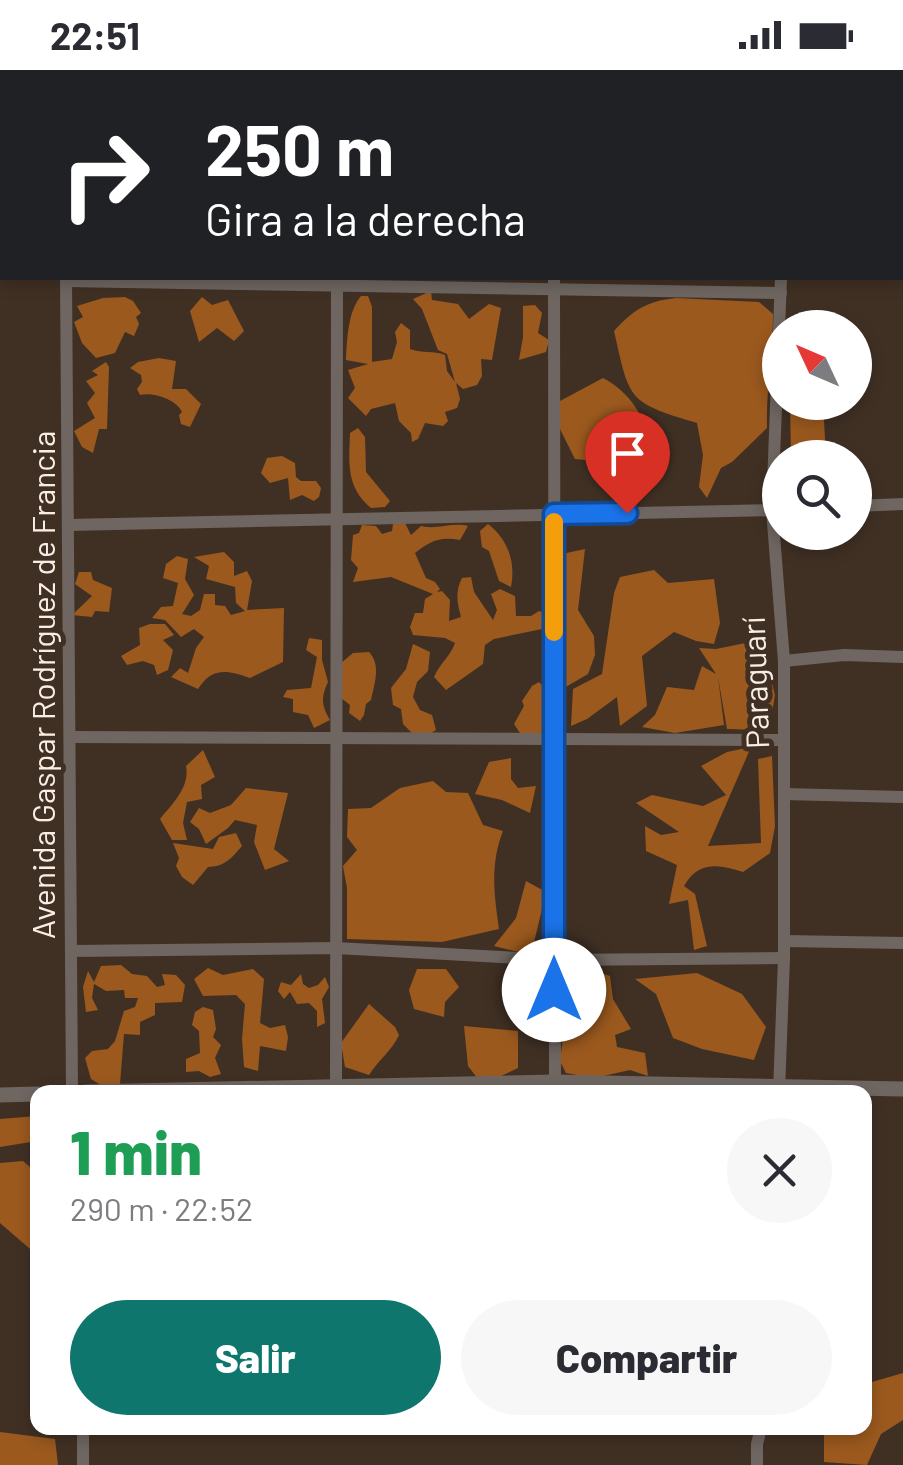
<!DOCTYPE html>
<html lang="es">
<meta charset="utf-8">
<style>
:root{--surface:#fff;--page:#f7f7f7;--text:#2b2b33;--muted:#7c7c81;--accent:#0f766e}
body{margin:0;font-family:Barlow,sans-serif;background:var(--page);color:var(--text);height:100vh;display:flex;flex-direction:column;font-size:38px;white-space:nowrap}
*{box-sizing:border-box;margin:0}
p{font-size:32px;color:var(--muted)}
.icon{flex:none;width:55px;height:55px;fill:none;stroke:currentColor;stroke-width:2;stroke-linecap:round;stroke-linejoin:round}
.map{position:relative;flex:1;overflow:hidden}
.sheet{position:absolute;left:30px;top:1015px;width:842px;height:350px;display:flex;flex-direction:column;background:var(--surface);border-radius:20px;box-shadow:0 5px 15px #0003}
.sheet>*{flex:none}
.banner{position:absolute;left:0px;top:0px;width:905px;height:210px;box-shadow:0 5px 15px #0003;background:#202124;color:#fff;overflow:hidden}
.needle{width:65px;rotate:314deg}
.controls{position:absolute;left:762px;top:240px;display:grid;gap:20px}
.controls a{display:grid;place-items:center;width:110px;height:110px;border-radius:50%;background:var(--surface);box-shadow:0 5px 15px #0003;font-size:50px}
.pin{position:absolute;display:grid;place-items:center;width:85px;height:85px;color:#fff;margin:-102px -42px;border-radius:50% 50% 50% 0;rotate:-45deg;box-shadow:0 0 10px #0007}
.pin .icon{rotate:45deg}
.me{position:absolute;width:110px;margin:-55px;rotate:0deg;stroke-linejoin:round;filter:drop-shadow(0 0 8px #0008)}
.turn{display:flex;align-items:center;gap:35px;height:210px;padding:0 40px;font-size:45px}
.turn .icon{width:130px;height:130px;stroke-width:2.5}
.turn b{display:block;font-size:70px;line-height:85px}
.round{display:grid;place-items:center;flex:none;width:105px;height:105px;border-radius:52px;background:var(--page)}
.summary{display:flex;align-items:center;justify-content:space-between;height:170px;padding:0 40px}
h1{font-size:60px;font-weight:800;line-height:75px;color:#1e9e55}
.action{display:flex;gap:20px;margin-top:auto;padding:20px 40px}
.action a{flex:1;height:115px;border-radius:60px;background:var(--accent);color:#fff;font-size:40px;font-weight:800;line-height:115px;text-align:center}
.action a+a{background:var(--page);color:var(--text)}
.status{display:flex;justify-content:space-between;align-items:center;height:70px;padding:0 50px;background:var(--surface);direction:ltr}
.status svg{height:28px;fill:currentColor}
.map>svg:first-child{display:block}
.forest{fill:#9b591e}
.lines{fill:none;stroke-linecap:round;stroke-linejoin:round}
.minor{stroke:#6f6661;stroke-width:12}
.tertiary{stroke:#6f6661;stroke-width:15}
.route-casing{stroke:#114b97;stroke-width:25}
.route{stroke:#1a73e8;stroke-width:18}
.slow{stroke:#f59e0b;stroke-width:18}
.labels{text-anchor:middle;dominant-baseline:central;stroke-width:10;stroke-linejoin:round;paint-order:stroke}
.street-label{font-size:32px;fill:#f9eee6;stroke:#403024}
</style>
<div class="status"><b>22:51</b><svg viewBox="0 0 49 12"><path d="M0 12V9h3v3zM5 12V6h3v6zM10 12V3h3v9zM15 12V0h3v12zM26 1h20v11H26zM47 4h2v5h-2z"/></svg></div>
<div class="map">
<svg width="903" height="1395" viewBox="0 0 903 1395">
<rect width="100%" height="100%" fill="#403024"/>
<g class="forest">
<path d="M431,221L432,230L458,234L469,249L489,234L501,238L492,290L481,289L482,306L477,315L463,319L456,313L460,329L457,338L445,342L448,351L443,356L425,353L418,369L412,372L411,363L399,351L395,333L371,339L366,346L348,328L355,318L348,300L368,294L346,290C347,269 348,241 361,226H368L372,237V292L392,289L397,272L395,262L401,253L410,260V279C423,284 433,280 445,285L447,301L455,312L447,284L438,280L422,239L413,229Z"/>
<path d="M125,227L133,231L141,243L136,247L139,254L134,266L125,262L115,283L96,288L82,273L74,252L83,247L77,236L103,228Z"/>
<path d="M202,227L212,235L228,230L244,261L234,271L217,258L199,272L190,241Z"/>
<path d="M676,228L759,232L773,244C773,282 766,319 767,358L732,392L721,398L707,428L699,417L703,385L697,353C627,332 630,331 614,261C633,240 647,231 676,228Z"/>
<path d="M535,235L542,243L538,263L549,270L546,282L519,290L523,267V236Z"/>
<path d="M159,288L176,291L172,319H186L201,334L190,357L181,354L179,345L182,342C176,329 153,322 140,325L137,319L142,312L141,305L130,298L138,292Z"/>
<path d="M106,292L109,297L107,359H99L93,383L82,377L74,361L95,348L87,333L95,323L86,311L98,305L92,301Z"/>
<path d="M603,308C630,322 645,347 651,376L630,394L575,389L559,357L560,331Z"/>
<path d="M790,333H823L826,387H791Z"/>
<path d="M358,358L365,367L366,402L390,431L385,437L371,438C346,417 349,394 350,363Z"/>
<path d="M282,386L295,393L296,407L301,411H316L321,418L319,427L314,431L302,425L290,430L288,408L270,413L261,403L267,388Z"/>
<path d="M405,453L411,465L421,456C438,460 451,452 468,456L460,470C440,466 430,471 415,483L426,508L435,512L440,519L437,522L442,521L450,530L449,551L461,547C457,532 455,522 462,508L471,507L474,522L493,550L497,540L491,524L500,519L515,526L516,546H531L539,541L552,545L547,558L494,569L485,575L483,594L446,620L434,607C440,593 450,587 455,573L445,568L413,565L410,557L415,543H423L425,529L433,524L391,507L353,512L358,498L351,490L353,465L359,463L362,455L376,456L382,464L392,461L393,454Z"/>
<path d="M488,454C508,469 516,493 511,517L499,511L489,481L482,477L480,461Z"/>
<path d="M585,479L578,540L594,566L595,585L588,604L564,618C566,573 560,529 562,484Z"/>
<path d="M224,482L234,492V506L247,501L252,511L247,540L284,538L283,592L250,608C227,600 212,597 198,619L171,607L180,598L188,603L196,578L204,567L194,559L181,567L165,550L152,548L161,537L173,536L178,513L163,508L166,494L177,486L188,489L185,509L194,525L182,544L191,546L200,540L204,524H215V535L225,536L231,545L245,541L236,533L235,517L206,509L209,496L194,487Z"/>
<path d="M654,500L668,513L714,509L720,553L714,574L696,571L674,562L642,586L647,636L620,656L617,627L587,649L571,656L573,619L602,604L614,523L620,507Z"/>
<path d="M79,502H91L93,510L112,518L109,542L95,541L92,547L72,545L92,526L75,514Z"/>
<path d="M150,554H165L174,565L163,570L173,580L168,600L157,605L154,595L143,591L127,595L121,586L140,575L139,558Z"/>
<path d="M309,568L322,570V590L328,612C321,627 321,635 330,650L314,658L308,645L293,642V629L283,627L287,620L311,618L317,587L306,580Z"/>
<path d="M770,568L769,602L775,625L769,660L727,659L718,607L724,655L675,663L642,657L655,645L667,617L694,620L702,596L716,604L699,578L716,579Z"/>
<path d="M413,574L430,582L428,601L417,612L413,627L420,640L432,645L436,660L428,665L413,664L403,654L401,639L393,635L391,618L406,599Z"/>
<path d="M369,582C381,595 375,612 371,630L366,634L364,645L360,651L349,643L350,635L341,628L340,594L353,583Z"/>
<path d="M539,612L551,624L552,650L541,663H520L514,654L524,636L522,631L532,616Z"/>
<path d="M751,677L708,776L761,773L758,689L772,686L775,756L770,783L743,802C719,794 698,791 684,816L695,824L707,876L694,880L688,830L669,834L677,795L646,781L645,756L661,765L679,762L636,733L652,725L703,736L726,725L701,696L727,682Z"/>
<path d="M203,680L215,707L201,715L202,729L187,732L183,753L187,770H172L160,749C173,733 190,717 186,696Z"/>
<path d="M511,688V709L518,718L536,716L530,743L502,730L475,724L489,692Z"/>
<path d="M433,711L446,722L468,723L483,755L503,761C490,794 494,824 499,859L442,872L347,869V818L343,796L357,780L347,767L348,739L371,738L400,718Z"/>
<path d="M246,718L288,723L274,779L289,791L265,800L254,772L257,755L235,750L228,758L206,774L199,759L190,752L199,738L210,743L231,735Z"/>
<path d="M236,763L242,776C232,788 224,797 208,797L193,815L182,807L176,796L179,788L173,773L213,779L219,767Z"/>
<path d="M526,811L546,822L531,885L494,876L516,848Z"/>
<path d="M121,895L132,904L147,906L157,917L165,915L162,904L176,905L185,915L182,932L155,933V945L140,952V965L124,964L120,1014L104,1017L91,1009L85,988L92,981L108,979L115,971L124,941L135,937L138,928H125L124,920L106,921L94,914L92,928L98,940L86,942L83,917L88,901L94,912L101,896Z"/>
<path d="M580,896L610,906L613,929L631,959L615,965L617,977L645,983L648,1006L630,1000L594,1008L566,1003L560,991L565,952L562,907Z"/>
<path d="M208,898L223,905L253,899L264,909L260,953L270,958L285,955L288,967L286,981L260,976L258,1001L244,997L242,969L245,934L236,925L203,926L194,909Z"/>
<path d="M417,899H446L459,917L445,932L444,947L414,939L409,920Z"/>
<path d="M697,903L742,924L766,957L754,990L702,979L673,968L656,924L635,909Z"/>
<path d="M301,904L303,914L309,918L318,915L325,907L329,917L322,929L325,953L317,957V941L309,933L297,934L290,922L284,929L278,921L281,912L291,915Z"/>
<path d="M369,934L395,957L399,965C391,982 379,989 369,1005L345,997L341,973Z"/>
<path d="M203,937L213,940L216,959L213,967L221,975L215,988L221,1004L210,1007L199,1001L186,1002V989L200,983L199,961L192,955L195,942Z"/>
<path d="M464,956L518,961V998L499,1007L478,1009L468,996Z"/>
<path d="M37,1046V1071L0,1077V1049Z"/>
<path d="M23,1091L37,1103V1185L0,1153V1093Z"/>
<path d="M903,1303V1350L881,1364L867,1395L824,1392V1358H865V1311L872,1312Z"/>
<path d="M0,1362L55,1369L58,1395H0Z"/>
</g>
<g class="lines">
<g class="minor">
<path d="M65,0V2"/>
<path d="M554,0V2"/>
<path d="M778,0V2"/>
<path d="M337,2V0"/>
<path d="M66,208L72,1022"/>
<path d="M554,208L555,1012"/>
<path d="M66,211L781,223"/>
<path d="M855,436L903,434"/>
<path d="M68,455L780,440"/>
<path d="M784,591L844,585L903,587"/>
<path d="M70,667L784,670"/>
<path d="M784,724L903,727"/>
<path d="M784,871L903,873"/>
<path d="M71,881L336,878L554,890L784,888"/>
<path d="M336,1017L337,208"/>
<path d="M779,1022L784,888V591L772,440L781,208"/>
<path d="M83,1358V1395"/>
<path d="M757,1395V1374L761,1358"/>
</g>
<g class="tertiary">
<path d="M86,1022L555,1012L903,1019"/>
<path d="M0,1025L38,1024"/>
</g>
</g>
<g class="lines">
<g class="route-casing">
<path id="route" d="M554,920V444L627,443"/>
</g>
<use href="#route" class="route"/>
<path class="slow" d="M554,452V562"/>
</g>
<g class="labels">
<g class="street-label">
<text transform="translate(754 613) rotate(-92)">Paraguarí</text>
<text transform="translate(42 615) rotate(-90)">Avenida Gaspar Rodríguez de Francia</text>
</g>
</g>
</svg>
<div class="controls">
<a><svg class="needle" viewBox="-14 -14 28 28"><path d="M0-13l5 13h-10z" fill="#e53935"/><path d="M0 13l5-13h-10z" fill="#7c7c81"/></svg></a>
<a><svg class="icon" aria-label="search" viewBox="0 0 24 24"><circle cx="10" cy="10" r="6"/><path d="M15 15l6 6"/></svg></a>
</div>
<div class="pin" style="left:627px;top:443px;background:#d93025"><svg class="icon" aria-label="arrive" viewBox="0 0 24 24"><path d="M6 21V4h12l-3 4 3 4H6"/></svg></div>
<svg class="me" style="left:554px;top:920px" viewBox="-20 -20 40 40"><circle r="19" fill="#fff"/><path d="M0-13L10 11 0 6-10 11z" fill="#1a73e8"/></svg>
<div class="banner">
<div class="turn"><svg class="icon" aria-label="right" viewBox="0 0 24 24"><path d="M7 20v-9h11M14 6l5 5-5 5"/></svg><div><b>250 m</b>Gira a la derecha</div></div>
</div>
<section class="sheet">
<div class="summary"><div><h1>1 min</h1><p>290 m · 22:52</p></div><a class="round"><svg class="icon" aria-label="close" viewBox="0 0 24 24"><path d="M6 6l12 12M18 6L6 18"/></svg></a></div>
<div class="action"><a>Salir</a><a>Compartir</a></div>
</section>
</div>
